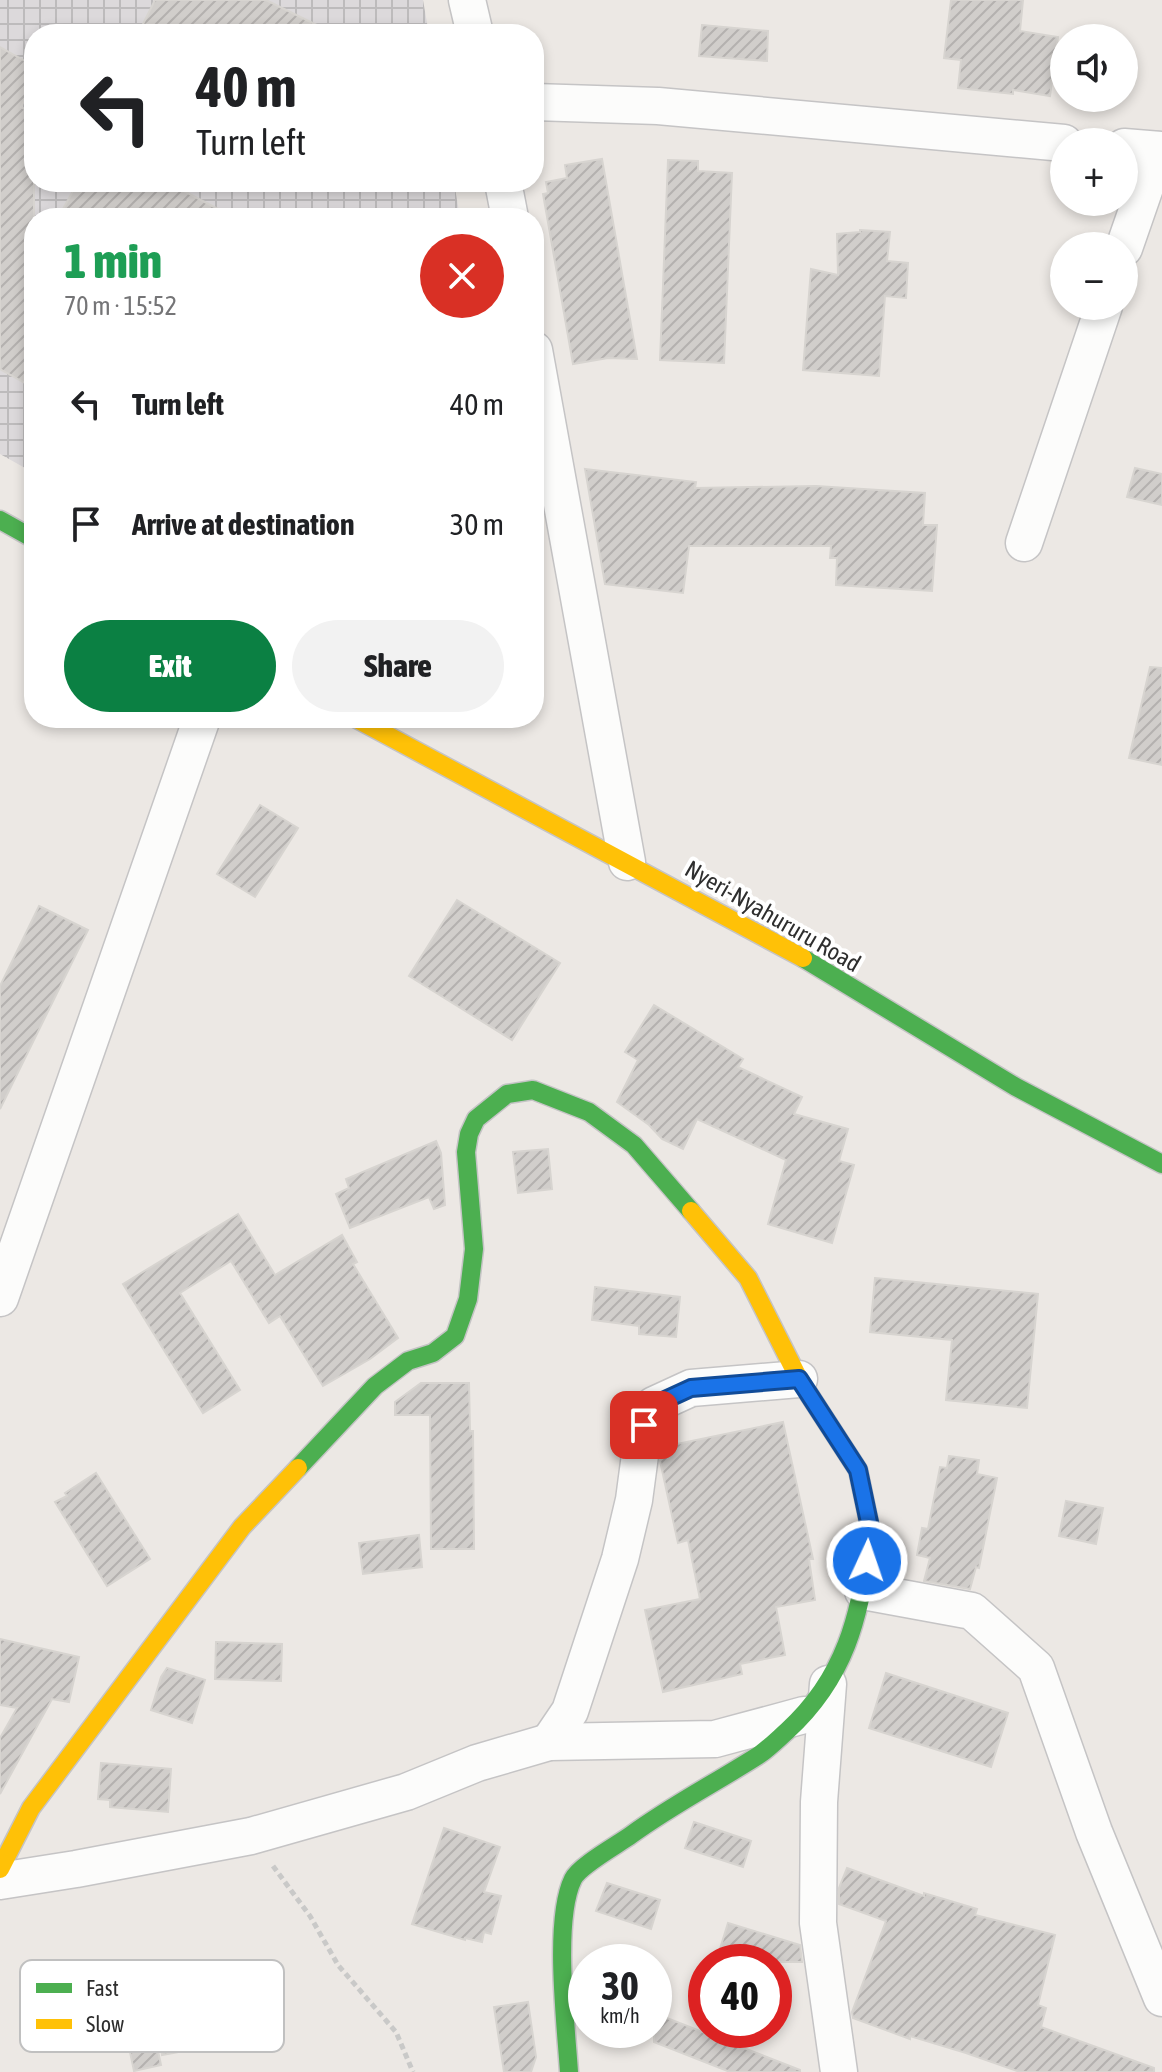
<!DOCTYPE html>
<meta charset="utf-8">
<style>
:root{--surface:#fff;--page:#f2f2f2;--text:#202124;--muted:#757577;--accent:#0b8043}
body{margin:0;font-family:"Asap Condensed",sans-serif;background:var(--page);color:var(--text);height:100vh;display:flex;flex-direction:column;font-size:30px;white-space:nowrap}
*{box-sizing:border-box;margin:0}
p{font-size:26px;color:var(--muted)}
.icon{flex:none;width:44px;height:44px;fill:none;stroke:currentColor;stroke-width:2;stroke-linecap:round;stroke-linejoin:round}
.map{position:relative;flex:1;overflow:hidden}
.drawer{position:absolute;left:24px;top:208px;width:520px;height:520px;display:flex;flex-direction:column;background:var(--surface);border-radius:32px;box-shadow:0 4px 12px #0003}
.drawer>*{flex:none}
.top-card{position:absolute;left:24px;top:24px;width:520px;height:168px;border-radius:32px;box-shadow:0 4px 12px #0003;background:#fff;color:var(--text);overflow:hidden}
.buttons{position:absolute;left:1050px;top:24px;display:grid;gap:16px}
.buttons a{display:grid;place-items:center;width:88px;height:88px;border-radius:50%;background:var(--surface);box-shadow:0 4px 12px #0003;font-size:40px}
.speed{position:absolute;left:568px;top:1944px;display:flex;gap:16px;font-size:40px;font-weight:700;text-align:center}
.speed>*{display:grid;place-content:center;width:104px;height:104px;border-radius:50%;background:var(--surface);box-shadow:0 4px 12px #0003;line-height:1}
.speed small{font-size:20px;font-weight:400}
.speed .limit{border:12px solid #d22;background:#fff;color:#111}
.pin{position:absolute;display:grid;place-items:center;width:68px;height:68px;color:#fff;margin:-34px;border-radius:16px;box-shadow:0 4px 12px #0006}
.me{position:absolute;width:88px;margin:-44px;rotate:3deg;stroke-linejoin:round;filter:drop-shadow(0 0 6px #0008)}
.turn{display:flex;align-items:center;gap:28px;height:168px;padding:0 40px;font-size:36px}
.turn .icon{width:104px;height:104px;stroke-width:2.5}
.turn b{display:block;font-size:56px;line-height:68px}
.round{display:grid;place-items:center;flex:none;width:84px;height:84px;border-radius:42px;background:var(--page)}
.head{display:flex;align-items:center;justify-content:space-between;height:136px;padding:0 40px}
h1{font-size:48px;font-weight:800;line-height:60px;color:#1e9e55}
.button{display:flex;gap:16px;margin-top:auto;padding:16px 40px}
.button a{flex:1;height:92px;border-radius:48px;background:var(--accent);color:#fff;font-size:32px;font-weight:800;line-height:92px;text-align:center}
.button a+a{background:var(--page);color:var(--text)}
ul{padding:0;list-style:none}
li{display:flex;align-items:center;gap:24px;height:120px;padding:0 40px}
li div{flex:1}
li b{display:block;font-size:30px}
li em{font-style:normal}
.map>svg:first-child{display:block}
.industrial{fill:url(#industrial-grid)}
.building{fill:url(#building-hatch);stroke:#d7d4d0;stroke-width:2}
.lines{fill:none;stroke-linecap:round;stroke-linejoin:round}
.street-casing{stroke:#c5c4c5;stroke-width:39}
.fast-casing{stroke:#c5c4c5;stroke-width:21}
.slow-casing{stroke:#c5c4c5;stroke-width:21}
.path{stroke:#c9c9c8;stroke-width:5;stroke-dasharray:6 4;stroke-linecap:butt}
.street{stroke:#fcfcfb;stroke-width:36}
.fast{stroke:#4caf50;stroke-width:18}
.slow{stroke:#ffc107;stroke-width:18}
.route-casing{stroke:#114b97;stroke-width:20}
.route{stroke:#1a73e8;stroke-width:14}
.labels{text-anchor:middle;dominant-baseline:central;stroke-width:8;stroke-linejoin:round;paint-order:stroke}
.street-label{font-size:24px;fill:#2e2e2e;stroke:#fff}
.key{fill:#fff;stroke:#c0c0c0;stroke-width:2}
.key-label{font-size:22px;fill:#2e2e2e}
</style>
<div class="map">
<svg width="1162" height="2072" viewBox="0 0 1162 2072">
<defs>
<pattern id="industrial-grid" width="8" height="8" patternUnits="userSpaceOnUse" patternTransform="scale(2)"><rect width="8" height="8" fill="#dcd9db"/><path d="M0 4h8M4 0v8" fill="none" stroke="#bdbbbc"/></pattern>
<pattern id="building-hatch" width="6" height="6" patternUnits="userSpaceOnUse" patternTransform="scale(2)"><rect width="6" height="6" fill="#d1cecb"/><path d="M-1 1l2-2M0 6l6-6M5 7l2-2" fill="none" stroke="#b4b1af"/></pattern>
</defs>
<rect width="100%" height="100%" fill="#ece8e4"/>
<path class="industrial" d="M0,0H423L429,34H34V182H454L460,218H34V473L0,454Z"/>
<g class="building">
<path d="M155,0H266L335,34H138Z"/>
<path d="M951,0H1023L1020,31L1058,37L1050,96L1013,90V94L958,88L961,60L944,58Z"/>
<path d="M702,25L768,31L767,61L699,56Z"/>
<path d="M0,47L34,66V80L21,107L34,114V388L0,369Z"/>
<path d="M602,159L637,359L608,358L573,364L543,194L548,193L546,182L567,178L565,165Z"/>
<path d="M668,160L698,161V171L732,173L724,363L660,360Z"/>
<path d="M78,182H167L235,218H58Z"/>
<path d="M860,230L890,232L887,261L908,263L906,298L885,296L879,376L803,370L811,269L838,275L837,234L860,232Z"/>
<path d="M1135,468L1162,474V505L1127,497Z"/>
<path d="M585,469L696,482L695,488L816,486L925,493L923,525H937L932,591L836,585L837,558H830L831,546H689L683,593L605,584Z"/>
<path d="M1150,667L1162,668V765L1129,758Z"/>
<path d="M260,805L298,828L255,897L217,874Z"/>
<path d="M457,900L560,963L512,1040L409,976Z"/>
<path d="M39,906L88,930L0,1109V986Z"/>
<path d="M654,1005L743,1059L738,1067L802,1097L794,1114L848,1129L839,1161L854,1165L832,1243L768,1224L786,1160L697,1119L683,1149L662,1139L649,1125L617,1102L638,1060L625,1052Z"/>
<path d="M436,1141L441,1153L445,1205L434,1209L429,1197L350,1228L336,1194L349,1188L346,1179Z"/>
<path d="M548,1149L552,1189L518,1193L513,1152Z"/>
<path d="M238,1214L275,1275L342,1235L357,1262L353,1264L398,1338L370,1359L323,1386L280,1316L269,1323L231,1261L180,1293L240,1390L203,1413L123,1284Z"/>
<path d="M875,1278L1038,1294L1027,1408L946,1400L952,1340L870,1332Z"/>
<path d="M595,1287L680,1297L676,1337L639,1334V1326L592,1320Z"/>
<path d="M421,1383H469L470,1431H473L474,1549H431L430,1415H395V1402Z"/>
<path d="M783,1422L813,1559H809L815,1600L776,1607L785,1655L740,1664L742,1674L663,1692L645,1610L700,1599L688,1540L678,1543L660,1461L662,1447Z"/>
<path d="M949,1456L979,1460L977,1474L997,1478L979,1568L976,1567L970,1589L924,1581L930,1558L917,1555L922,1528L928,1529L940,1467L947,1468Z"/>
<path d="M96,1473L150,1559L107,1586L55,1502L67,1496L65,1493Z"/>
<path d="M1066,1501L1103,1508L1096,1544L1059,1536Z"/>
<path d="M419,1535L422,1567L363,1574L359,1543Z"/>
<path d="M0,1639L79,1657L69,1702L52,1699L0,1794V1738L17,1708L0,1705Z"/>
<path d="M216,1642L282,1644L281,1681L215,1679Z"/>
<path d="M167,1668L205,1680L192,1723L151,1710L161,1677Z"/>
<path d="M886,1673L1008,1713L991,1767L869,1728Z"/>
<path d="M101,1763L171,1769L168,1812L110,1807V1800L98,1799Z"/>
<path d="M694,1822L751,1841L743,1867L685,1848Z"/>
<path d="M444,1828L500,1847L484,1892L501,1896L491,1934L484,1932L482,1942L465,1938V1940L412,1924Z"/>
<path d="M847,1868L924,1896V1893L977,1909L975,1915L1055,1935L1038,2005L1046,2008L1041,2027L1154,2068V2072H1020L966,2053L910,2036V2039L853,2018L852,2012L886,1921L839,1904V1888Z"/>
<path d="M607,1883L660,1900L651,1929L596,1911Z"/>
<path d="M728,1923L800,1945L802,1962H740L718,1955Z"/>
<path d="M161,1964L195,1966L211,2046L162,2055L154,2009L159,2008Z"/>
<path d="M528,2002L536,2057L531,2072H504L494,2007Z"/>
<path d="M654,2013L800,2070V2072H730L654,2042Z"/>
<path d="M154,2032L161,2065L134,2071L127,2038Z"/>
</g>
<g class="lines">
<g class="street-casing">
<g id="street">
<path d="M467,0L475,34"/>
<path d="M534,102L658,106L1064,143"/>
<path d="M1124,147L1162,150"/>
<path d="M503,182L510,218"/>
<path d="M1124,248L1158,150"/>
<path d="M534,350L627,862"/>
<path d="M1024,543L1104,306"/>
<path d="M0,1298L202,718"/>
<path d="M863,1591L972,1611L1036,1668L1094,1832L1162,1998"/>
<path d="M828,1684L819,1802L818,1923L839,2072"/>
<path d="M549,1742L570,1711L620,1559L634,1500L644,1425L654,1405L691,1388L799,1379"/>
<path d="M0,1881L76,1869L251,1836L406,1792L477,1763L549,1742L715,1739L804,1715"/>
</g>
</g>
<g class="fast-casing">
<g id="fast">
<path d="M0,520L34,539"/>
<path d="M803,958L1016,1087L1162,1164"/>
<path d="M298,1468L375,1386L408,1361L433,1353L455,1336L468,1299L474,1249L466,1152L469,1134L476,1119L507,1094L533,1090L589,1112L634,1145L691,1211"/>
<path d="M569,2072C566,2025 553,1920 573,1879C579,1866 617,1845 631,1835C672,1805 717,1782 759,1755C769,1748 778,1739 787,1731C845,1678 860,1617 870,1541"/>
</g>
</g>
<g class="slow-casing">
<g id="slow">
<path d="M355,718L803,958"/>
<path d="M691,1211L748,1278L799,1379L858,1470L871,1532L870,1541"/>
<path d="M0,1869L31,1808L242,1527L298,1468"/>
</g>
</g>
<path class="path" d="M273,1866L310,1916L338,1965L396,2032L413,2072"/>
<use href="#street" class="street"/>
<use href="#fast" class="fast"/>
<use href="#slow" class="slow"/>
</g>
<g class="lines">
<g class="route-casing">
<path id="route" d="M644,1425L654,1405L691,1388L799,1379L858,1470L871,1532L867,1561"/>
</g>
<use href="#route" class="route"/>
</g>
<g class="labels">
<g class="street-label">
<text transform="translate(773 916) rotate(30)">Nyeri-Nyahururu Road</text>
</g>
</g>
<rect x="20" y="1960" width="264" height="92" rx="12" class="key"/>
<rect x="36" y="1983" width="36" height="10" fill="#4caf50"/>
<rect x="36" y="2019" width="36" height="10" fill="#ffc107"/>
<g class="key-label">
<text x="86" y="1996">Fast</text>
<text x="86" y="2032">Slow</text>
</g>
</svg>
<div class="buttons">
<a><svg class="icon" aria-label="sound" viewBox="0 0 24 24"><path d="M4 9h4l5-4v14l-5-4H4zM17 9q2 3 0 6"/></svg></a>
<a>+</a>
<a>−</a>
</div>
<div class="speed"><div>30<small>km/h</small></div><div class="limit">40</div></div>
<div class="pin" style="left:644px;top:1425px;background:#d93025"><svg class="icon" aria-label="arrive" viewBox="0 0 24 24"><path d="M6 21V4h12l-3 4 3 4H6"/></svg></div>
<svg class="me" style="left:867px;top:1561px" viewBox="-20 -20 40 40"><circle r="17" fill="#1a73e8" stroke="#fff" stroke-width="3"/><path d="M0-11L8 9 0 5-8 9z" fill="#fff"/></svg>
<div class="top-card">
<div class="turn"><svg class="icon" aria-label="left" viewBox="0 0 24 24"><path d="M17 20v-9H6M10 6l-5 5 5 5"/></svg><div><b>40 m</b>Turn left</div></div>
</div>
<section class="drawer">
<div class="head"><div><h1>1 min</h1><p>70 m · 15:52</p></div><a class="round" style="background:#d93025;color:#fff"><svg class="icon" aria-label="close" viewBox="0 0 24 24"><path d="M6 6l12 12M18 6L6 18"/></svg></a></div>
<ul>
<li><svg class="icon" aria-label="left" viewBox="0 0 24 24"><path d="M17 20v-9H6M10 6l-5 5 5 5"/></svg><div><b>Turn left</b></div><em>40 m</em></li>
<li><svg class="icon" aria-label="arrive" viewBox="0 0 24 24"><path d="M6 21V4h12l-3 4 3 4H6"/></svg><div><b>Arrive at destination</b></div><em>30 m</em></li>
</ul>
<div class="button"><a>Exit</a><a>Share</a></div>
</section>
</div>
